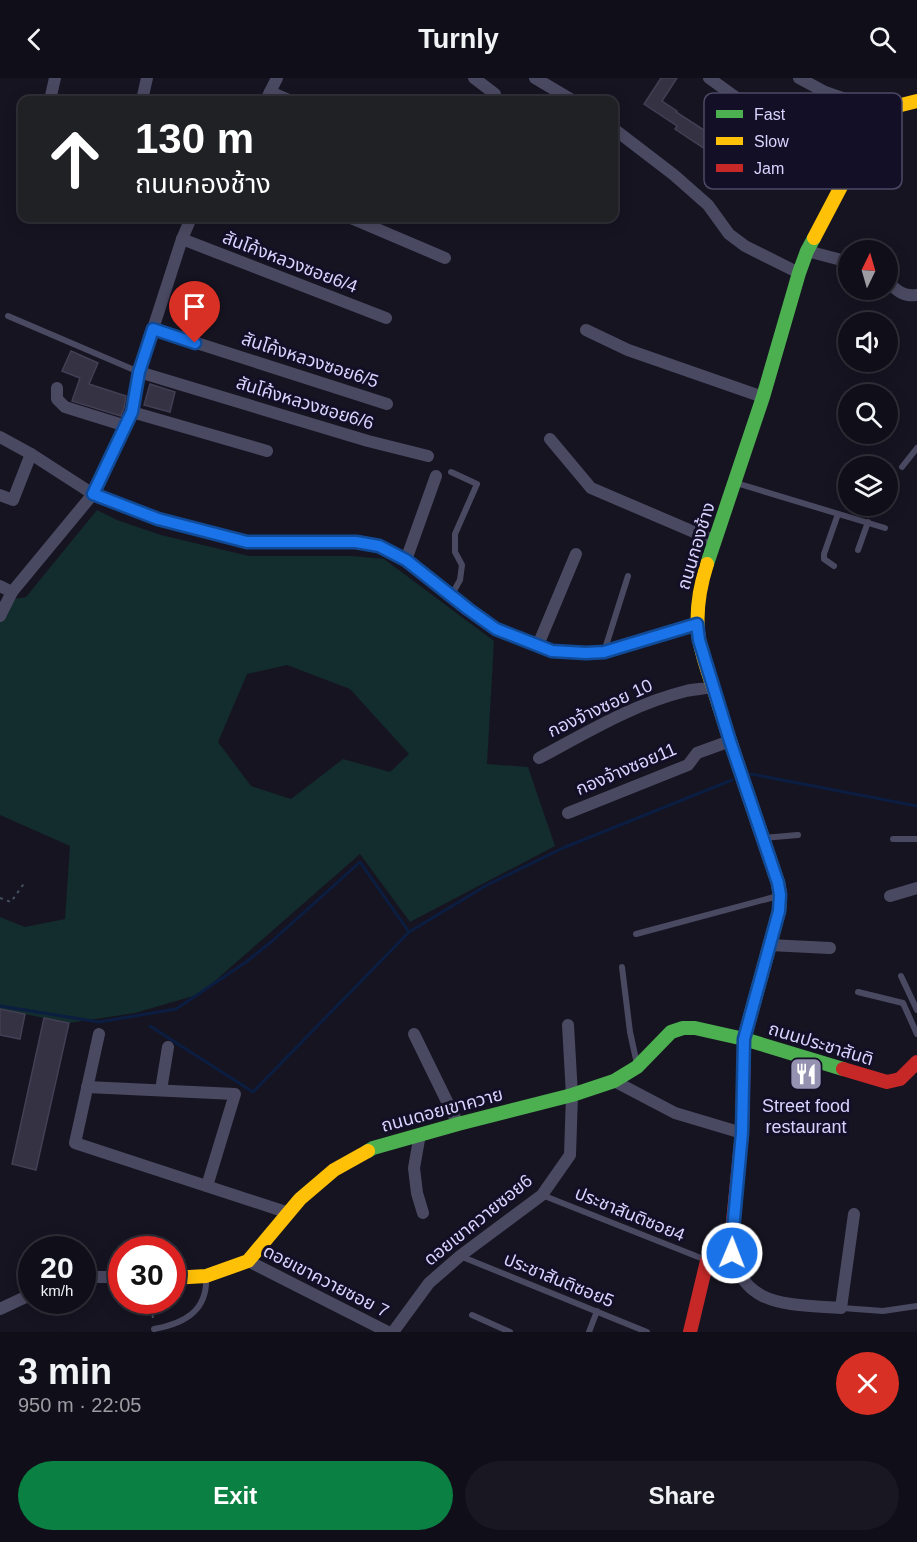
<!DOCTYPE html>
<meta charset="utf-8">
<style>
:root{--surface:#100f19;--page:#191822;--text:#f1f3f6;--muted:#9c9ca2;--line:#302f38;--accent:#0b8043}
body{margin:0;font-family:Arial,"Noto Sans Thai",sans-serif;background:var(--page);color:var(--text);height:100vh;display:flex;flex-direction:column;font-size:22px;white-space:nowrap}
*{box-sizing:border-box;margin:0}
p{font-size:20px;color:var(--muted)}
.icon{flex:none;width:33px;height:33px;fill:none;stroke:currentColor;stroke-width:2;stroke-linecap:round;stroke-linejoin:round}
.map{position:relative;height:1254px;overflow:hidden}
.sheet{display:flex;flex-direction:column;background:var(--surface);flex:1}
.sheet>*{flex:none}
.guide{position:absolute;left:18px;top:18px;width:600px;height:126px;border-radius:12px;box-shadow:0 3px 15px #0003,0 0 0 2px var(--line);background:#202124;color:#fff;overflow:hidden}
.needle{width:39px;rotate:5deg}
.fabs{position:absolute;left:838px;top:162px;display:grid;gap:12px}
.fabs a{display:grid;place-items:center;width:60px;height:60px;border-radius:50%;background:var(--surface);box-shadow:0 3px 15px #0003,0 0 0 2px var(--line);font-size:30px}
.speed{position:absolute;left:18px;top:1158px;display:flex;gap:12px;font-size:30px;font-weight:700;text-align:center}
.speed>*{display:grid;place-content:center;width:78px;height:78px;border-radius:50%;background:var(--surface);box-shadow:0 3px 15px #0003,0 0 0 2px var(--line);line-height:1}
.speed small{font-size:15px;font-weight:400}
.speed .limit{border:9px solid #d22;background:#fff;color:#111}
.pin{position:absolute;display:grid;place-items:center;width:51px;height:51px;color:#fff;margin:-62px -26px;border-radius:50% 50% 50% 0;rotate:-45deg;box-shadow:0 0 6px #0007}
.pin .icon{rotate:45deg}
.me{position:absolute;width:66px;margin:-33px;rotate:1deg;stroke-linejoin:round;filter:drop-shadow(0 0 4px #0008)}
.turn{display:flex;align-items:center;gap:21px;height:126px;padding:0 18px;font-size:27px}
.turn .icon{width:78px;height:78px;stroke-width:2.5}
.turn b{display:block;font-size:42px;line-height:51px}
.round{display:grid;place-items:center;flex:none;width:63px;height:63px;border-radius:32px;background:var(--page)}
.summary{display:flex;align-items:center;justify-content:space-between;height:102px;padding:0 18px}
h1{font-size:36px;font-weight:700;line-height:45px}
.cta{display:flex;gap:12px;margin-top:auto;padding:12px 18px}
.cta a{flex:1;height:69px;border-radius:36px;background:var(--accent);color:#fff;font-size:24px;font-weight:700;line-height:69px;text-align:center}
.cta a+a{background:var(--page);color:var(--text)}
header{display:flex;justify-content:space-between;align-items:center;height:78px;padding:0 18px;background:var(--surface);font-size:27px;font-weight:700}
.map>svg:first-child{display:block}
.green{fill:#132c2d;fill-rule:evenodd}
.lines{fill:none;stroke-linecap:round;stroke-linejoin:round}
.stream{stroke:#0b1e41;stroke-width:3}
.building{fill:#343243;stroke:#433f54;stroke-width:1.5}
.path{stroke:#44505f;stroke-width:2;stroke-dasharray:3 4.5;stroke-linecap:butt}
.lane{stroke:#4a4962;stroke-width:6}
.street{stroke:#4a4962;stroke-width:12}
.fast{stroke:#4caf50;stroke-width:14}
.slow{stroke:#ffc107;stroke-width:14}
.jam{stroke:#c62828;stroke-width:14}
.route-casing{stroke:#114b97;stroke-width:15}
.route{stroke:#1a73e8;stroke-width:10}
.labels{text-anchor:middle;dominant-baseline:central;stroke-width:6;stroke-linejoin:round;paint-order:stroke}
.street-label{font-size:18px;fill:#d9d4ff;stroke:#130f26}
.poi-label{font-size:18px;fill:#d9d4ff;stroke:#130f26}
.key{fill:#130f26;stroke:#4e4a67;stroke-width:1.5}
.key-label{font-size:16px;fill:#d9d4ff}
</style>
<header><svg class="icon" aria-label="back" viewBox="0 0 24 24"><path d="M15 5l-7 7 7 7"/></svg>Turnly<svg class="icon" aria-label="search" viewBox="0 0 24 24"><circle cx="10" cy="10" r="6"/><path d="M15 15l6 6"/></svg></header>
<div class="map">
<svg width="917" height="1254" viewBox="0 0 917 1254">
<rect width="100%" height="100%" fill="#161421"/>
<path class="green" d="M97,432L117,442L161,457L249,478H351L384,481L494,563L487,686L528,689L555,768L410,844L360,776L200,916L135,935L69,945L0,931V839L25,849L65,841L70,768L0,737V523L26,519ZM287,587L350,611L409,676L390,694L343,681L291,721L251,708L218,664L247,596Z"/>
<g class="lines">
<g class="stream">
<path d="M751,696L917,728"/>
<path d="M0,928L99,944L176,931L246,884L271,864L360,784L409,854"/>
<path d="M150,948L253,1014L409,854L487,807L563,770L732,702"/>
</g>
</g>
<g class="building">
<path d="M661,0H677L662,23L677,33L676,34L710,56L719,41L732,49L714,77L675,51L677,48L644,26Z"/>
<path d="M71,273L98,285L89,306L126,318L124,330L121,338L72,323L80,300L62,293Z"/>
<path d="M150,306L175,314L170,334L144,327Z"/>
<path d="M0,931L25,936L20,961L0,957Z"/>
<path d="M44,940L69,945L36,1092L12,1086Z"/>
</g>
<g class="lines">
<g class="path">
<path d="M0,820L11,824L25,804"/>
<path d="M152,1222L153,1244"/>
</g>
<g class="lane">
<path d="M8,238L139,294"/>
<path d="M902,389L917,370"/>
<path d="M736,405L885,450"/>
<path d="M858,472L868,444"/>
<path d="M834,488L824,481V476L838,436"/>
<path d="M451,518L460,502L462,487L455,474V456L477,406L451,394"/>
<path d="M604,574L628,498"/>
<path d="M763,760L798,757"/>
<path d="M893,761H917"/>
<path d="M636,856L778,818"/>
<path d="M622,889L630,954L637,986"/>
<path d="M901,898L917,932"/>
<path d="M858,914L903,925L917,956"/>
<path d="M542,1117L706,1182"/>
<path d="M460,1178L647,1254"/>
<path d="M842,1230L883,1233L917,1228"/>
<path d="M472,1237L510,1254"/>
<path d="M154,1251C184,1246 208,1233 206,1199"/>
<path d="M589,1254L597,1233"/>
</g>
<g class="street">
<path d="M474,0L495,16"/>
<path d="M535,0L572,22"/>
<path d="M709,0L846,99"/>
<path d="M799,0L825,14L874,31L883,36"/>
<path d="M270,14L289,22"/>
<path d="M50,22L55,0"/>
<path d="M142,22L147,0"/>
<path d="M266,22L277,0"/>
<path d="M614,51L674,97L708,127L729,156L745,168L799,195"/>
<path d="M351,140L445,180"/>
<path d="M182,161L386,240"/>
<path d="M807,173L849,184"/>
<path d="M888,204C897,213 904,219 917,217"/>
<path d="M153,251L387,326"/>
<path d="M586,252L628,272L763,319"/>
<path d="M139,294L368,363L428,378"/>
<path d="M57,310V321L65,329L126,348"/>
<path d="M132,334L267,373"/>
<path d="M0,359L31,376L93,416L158,441L247,464H356L379,468L406,482L468,531L496,551L552,573L586,575L604,574L697,546"/>
<path d="M550,361L591,410L715,463"/>
<path d="M0,417L13,422L31,376"/>
<path d="M406,482L436,398"/>
<path d="M0,508L12,514"/>
<path d="M0,538L12,514L93,416L132,334L139,294L182,161L191,140"/>
<path d="M538,567L576,476"/>
<path d="M539,680C586,655 633,626 686,613C694,611 704,611 713,609"/>
<path d="M568,735L688,687L697,675L730,663"/>
<path d="M890,818L917,810"/>
<path d="M769,867L830,870"/>
<path d="M99,956L75,1065L289,1135"/>
<path d="M414,956L458,1046"/>
<path d="M614,1003L675,1035L742,1055"/>
<path d="M87,1009L235,1016L207,1108"/>
<path d="M161,1012L168,969"/>
<path d="M420,1056L414,1090L417,1115L423,1135"/>
<path d="M731,1163C737,1231 788,1226 841,1230L854,1136"/>
<path d="M248,1183L388,1254"/>
<path d="M82,1199H122"/>
<path d="M0,1231L32,1216"/>
<path d="M393,1254L429,1205L460,1178L542,1117L570,1077L572,1017L568,947"/>
</g>
<g class="fast">
<path d="M707,486L763,319L799,195L807,173L814,160"/>
<path d="M368,1073L373,1070L458,1046L572,1017L614,1003L637,989L671,954L683,950H695L744,961L843,991"/>
</g>
<g class="slow">
<path d="M814,160L846,99L883,36L893,29L917,23"/>
<path d="M707,486C700,508 696,531 698,554C700,576 712,604 718,625C737,686 758,745 778,805L780,817L779,833L744,961V969"/>
<path d="M172,1200L206,1198L248,1183L300,1121L334,1092L368,1073"/>
</g>
<g class="jam">
<path d="M843,991L887,1004L900,1001L917,984"/>
<path d="M690,1254L707,1183L731,1163L742,1055L744,969"/>
</g>
</g>
<g class="lines">
<g class="route-casing">
<path id="route" d="M195,265L153,251L139,294L132,334L93,416L158,441L247,464H356L379,468L406,482L468,531L496,551L552,573L586,575L604,574L697,546L699,562L730,663L778,805L780,817L779,833L744,961L742,1055L732,1163V1175"/>
</g>
<use href="#route" class="route"/>
</g>
<defs>
<g id="restaurant-square" transform="scale(1.725)"><rect x="-9" y="-9" width="18" height="18" rx="4" fill="#9591b1" stroke="#130f26"/><path d="M-5-6h1v4h1v-4h1v4h1v-4h1v5L-1.5 .5V6h-2V.5L-5-1ZM5-6V6H3V1.5H1.5Q1.5-4 5-6Z" fill="#fff"/></g>
</defs>
<g fill-rule="evenodd">
<use href="#restaurant-square" x="806" y="996"/>
</g>
<g class="labels">
<g class="street-label">
<text transform="translate(290 184) rotate(21)">สันโค้งหลวงซอย6/4</text>
<text transform="translate(310 282) rotate(18)">สันโค้งหลวงซอย6/5</text>
<text transform="translate(305 325) rotate(17)">สันโค้งหลวงซอย6/6</text>
<text transform="translate(696 468) rotate(-73)">ถนนกองช้าง</text>
<text transform="translate(600 630) rotate(-25)">กองจ้างซอย 10</text>
<text transform="translate(626 691) rotate(-23)">กองจ้างซอย11</text>
<text transform="translate(821 966) rotate(17)">ถนนประชาสันติ</text>
<text transform="translate(442 1032) rotate(-15)">ถนนดอยเขาควาย</text>
<text transform="translate(630 1136) rotate(22)">ประชาสันติซอย4</text>
<text transform="translate(478 1142) rotate(-39)">ดอยเขาควายซอย6</text>
<text transform="translate(559 1202) rotate(22)">ประชาสันติซอย5</text>
<text transform="translate(326 1203) rotate(27)">ดอยเขาควายซอย 7</text>
</g>
<g class="poi-label">
<text x="806" y="1028">Street food<tspan x="806" dy="21">restaurant</tspan></text>
</g>
</g>
<rect x="704" y="15" width="198" height="96" rx="9" class="key"/>
<rect x="716" y="32" width="27" height="8" fill="#4caf50"/>
<rect x="716" y="59" width="27" height="8" fill="#ffc107"/>
<rect x="716" y="86" width="27" height="8" fill="#c62828"/>
<g class="key-label">
<text x="754" y="42">Fast</text>
<text x="754" y="69">Slow</text>
<text x="754" y="96">Jam</text>
</g>
</svg>
<div class="fabs">
<a><svg class="needle" viewBox="-14 -14 28 28"><path d="M0-13l5 13h-10z" fill="#e53935"/><path d="M0 13l5-13h-10z" fill="#9c9ca2"/></svg></a>
<a><svg class="icon" aria-label="sound" viewBox="0 0 24 24"><path d="M4 9h4l5-4v14l-5-4H4zM17 9q2 3 0 6"/></svg></a>
<a><svg class="icon" aria-label="search" viewBox="0 0 24 24"><circle cx="10" cy="10" r="6"/><path d="M15 15l6 6"/></svg></a>
<a><svg class="icon" aria-label="layers" viewBox="0 0 24 24"><path d="M12 4l9 5-9 5-9-5zM3 14l9 5 9-5"/></svg></a>
</div>
<div class="speed"><div>20<small>km/h</small></div><div class="limit">30</div></div>
<div class="pin" style="left:195px;top:265px;background:#d93025"><svg class="icon" aria-label="arrive" viewBox="0 0 24 24"><path d="M6 21V4h12l-3 4 3 4H6"/></svg></div>
<svg class="me" style="left:732px;top:1175px" viewBox="-20 -20 40 40"><circle r="17" fill="#1a73e8" stroke="#fff" stroke-width="3"/><path d="M0-11L8 9 0 5-8 9z" fill="#fff"/></svg>
<div class="guide">
<div class="turn"><svg class="icon" aria-label="ahead" viewBox="0 0 24 24"><path d="M12 20V5M6 11l6-6 6 6"/></svg><div><b>130 m</b>ถนนกองช้าง</div></div>
</div>
</div>
<section class="sheet">
<div class="summary"><div><h1>3 min</h1><p>950 m · 22:05</p></div><a class="round" style="background:#d93025;color:#fff"><svg class="icon" aria-label="close" viewBox="0 0 24 24"><path d="M6 6l12 12M18 6L6 18"/></svg></a></div>
<div class="cta"><a>Exit</a><a>Share</a></div>
</section>
